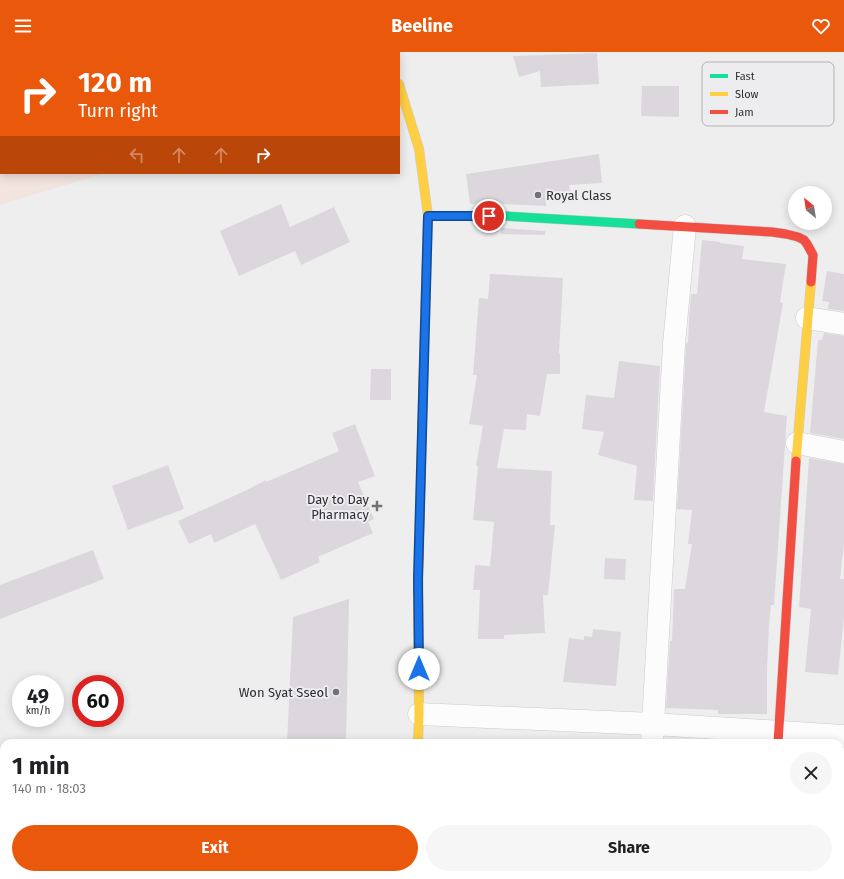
<!DOCTYPE html>
<meta charset="utf-8">
<style>
:root{--surface:#fff;--page:#f6f6f6;--text:#202124;--muted:#757577;--accent:#ea580c}
body{margin:0;font-family:"Fira Sans",sans-serif;background:var(--page);color:var(--text);height:100vh;display:flex;flex-direction:column;font-size:15px;white-space:nowrap}
*{box-sizing:border-box;margin:0}
p{font-size:13px;color:var(--muted)}
.icon{flex:none;width:22px;height:22px;fill:none;stroke:currentColor;stroke-width:2;stroke-linecap:round;stroke-linejoin:round}
.map{position:relative;flex:1;overflow:hidden}
.drawer{position:absolute;left:0px;top:687px;width:844px;height:140px;display:flex;flex-direction:column;background:var(--surface);border-radius:12px 12px 0 0;box-shadow:0 2px 10px #0003}
.drawer>*{flex:none}
.top-card{position:absolute;left:0px;top:0px;width:400px;height:122px;box-shadow:0 2px 10px #0003;background:#ea580c;color:#fff;overflow:hidden}
.needle{width:26px;rotate:330deg}
.controls{position:absolute;left:788px;top:134px;display:grid;gap:8px}
.controls a{display:grid;place-items:center;width:44px;height:44px;border-radius:50%;background:var(--surface);box-shadow:0 2px 10px #0003;font-size:20px}
.speed{position:absolute;left:12px;top:623px;display:flex;gap:8px;font-size:20px;font-weight:700;text-align:center}
.speed>*{display:grid;place-content:center;width:52px;height:52px;border-radius:50%;background:var(--surface);box-shadow:0 2px 10px #0003;line-height:1}
.speed small{font-size:10px;font-weight:400}
.speed .limit{border:6px solid #d22;background:#fff;color:#111}
.pin{position:absolute;display:grid;place-items:center;width:34px;height:34px;color:#fff;margin:-17px;border:2px solid #fff;border-radius:50%;box-shadow:0 1px 4px #0007}
.me{position:absolute;width:44px;margin:-22px;rotate:0deg;stroke-linejoin:round;filter:drop-shadow(0 0 3px #0008)}
.turn{display:flex;align-items:center;gap:14px;height:84px;padding:0 12px;font-size:18px}
.turn .icon{width:52px;height:52px;stroke-width:2.5}
.turn b{display:block;font-size:28px;line-height:34px}
.lanes{display:flex;align-items:center;height:38px;padding:0 12px;background:#0003;justify-content:center;gap:20px;direction:ltr}
.lanes .off{opacity:.35}
.round{display:grid;place-items:center;flex:none;width:42px;height:42px;border-radius:21px;background:var(--page)}
.overview{display:flex;align-items:center;justify-content:space-between;height:68px;padding:0 12px}
h1{font-size:24px;font-weight:700;line-height:30px}
.action{display:flex;gap:8px;margin-top:auto;padding:8px 12px}
.action a{flex:1;height:46px;border-radius:24px;background:var(--accent);color:#fff;font-size:16px;font-weight:700;line-height:46px;text-align:center}
.action a+a{background:var(--page);color:var(--text)}
header{display:flex;justify-content:space-between;align-items:center;height:52px;padding:0 12px;background:var(--accent);color:#fff;font-size:18px;font-weight:700}
.map>svg:first-child{display:block}
.education{fill:#f2e5e0}
.building{fill:#dcd7dd}
.lines{fill:none;stroke-linecap:round;stroke-linejoin:round}
.street-casing{stroke:#cbcbcd;stroke-width:23}
.fast-casing{stroke:#cbcbcd;stroke-width:10}
.slow-casing{stroke:#cbcbcd;stroke-width:10}
.jam-casing{stroke:#cbcbcd;stroke-width:10}
.street{stroke:#fcfcfd;stroke-width:22}
.fast{stroke:#16e098;stroke-width:9}
.slow{stroke:#ffcf43;stroke-width:9}
.jam{stroke:#f24e42;stroke-width:9}
.route-casing{stroke:#114b97;stroke-width:10}
.route{stroke:#1a73e8;stroke-width:7}
.poi-dot{fill:#727273;stroke:#ededf0;stroke-width:1.5}
.labels{text-anchor:middle;dominant-baseline:central;stroke-width:4;stroke-linejoin:round;paint-order:stroke}
.poi-label{font-size:13px;fill:#2f2f30;stroke:#ededf0;text-anchor:end}
.key{fill:#ededf0;stroke:#b4b4b6;stroke-width:1}
.key-label{font-size:11px;fill:#2f2f30}
</style>
<header><svg class="icon" aria-label="menu" viewBox="0 0 24 24"><path d="M4 6h16M4 12h16M4 18h16"/></svg>Beeline<svg class="icon" aria-label="heart" viewBox="0 0 24 24"><path d="M12 20l-8-8c-3-5 5-10 8-4 3-6 11-1 8 4z"/></svg></header>
<div class="map">
<svg width="844" height="827" viewBox="0 0 844 827">
<rect width="100%" height="100%" fill="#eeeeef"/>
<path class="education" d="M0,0H326V1H1V121H105L0,153Z"/>
<g class="building">
<path d="M597,1L599,32L541,35L540,19L519,25L513,4Z"/>
<path d="M642,34H679V65L641,64Z"/>
<path d="M599,102L602,131L569,133L570,139L546,143V154L501,152V150L491,152H470L466,122Z"/>
<path d="M281,152L290,175L334,155L350,190L301,213L295,199L239,224L220,179Z"/>
<path d="M501,176L545,179V183L501,182Z"/>
<path d="M702,188L720,190V191L744,194L742,207L786,212L780,250L783,251L764,360L787,364L774,553H771L769,573L767,617V662H718V658L666,656L670,589H672L674,537H685L692,492H688L692,458L677,457L686,293L687,291H688L689,267L691,242H697Z"/>
<path d="M827,219L844,222V259L828,257L829,250L822,249Z"/>
<path d="M490,222L563,226L559,301L560,302V322H547L540,364L527,362L526,378L504,377L497,416L552,419L550,473H555L548,543H543L545,581L504,583V587H478L480,538H473L475,513L490,514L494,470L473,468L478,414H476L483,374L469,372L477,323H473L479,246L488,247Z"/>
<path d="M824,281L844,284V387L810,381L818,288H822Z"/>
<path d="M619,309L660,314L653,449L634,448L637,414L598,403L604,380L582,377L586,343L614,346Z"/>
<path d="M371,317H391V348H370Z"/>
<path d="M355,372L375,424L358,430L374,467L368,470L373,481L318,505L320,510L281,528L255,472L214,491L211,482L189,492L178,469L247,438L266,428V430L339,399L332,381Z"/>
<path d="M809,406L844,412V491L840,527H844V565L838,623L805,620L811,557L799,555Z"/>
<path d="M168,413L184,457L128,478L112,434Z"/>
<path d="M93,498L104,527L0,567V533Z"/>
<path d="M605,506L626,507L625,528L604,527Z"/>
<path d="M349,547L346,691H287L293,565Z"/>
<path d="M593,577L621,580L616,634L563,630L569,586L584,588V584L592,585Z"/>
</g>
<g class="lines">
<g class="street-casing">
<g id="street">
<path d="M807,266L844,272"/>
<path d="M797,391L844,400"/>
<path d="M419,662L653,672L844,684"/>
<path d="M652,691L674,292L685,174"/>
<path d="M840,820H844"/>
<path d="M645,827V823"/>
<path d="M771,827L772,823"/>
</g>
</g>
<g class="fast-casing">
<g id="fast">
<path d="M428,164H505L639,172"/>
<path d="M414,823V827"/>
</g>
</g>
<g class="slow-casing">
<g id="slow">
<path d="M399,32L419,97L428,164L424,302"/>
<path d="M796,409L811,230"/>
<path d="M418,691L419,662L418,540"/>
</g>
</g>
<g class="jam-casing">
<g id="jam">
<path d="M389,0L390,1"/>
<path d="M639,172L772,180L786,182L798,185L804,188L807,192L813,203L811,230"/>
<path d="M418,540L424,302"/>
<path d="M778,691L796,409"/>
</g>
</g>
<use href="#street" class="street"/>
<use href="#fast" class="fast"/>
<use href="#slow" class="slow"/>
<use href="#jam" class="jam"/>
</g>
<g class="lines">
<g class="route-casing">
<path id="route" d="M419,617L418,526L428,164H489"/>
</g>
<use href="#route" class="route"/>
</g>
<g class="poi-dot">
<circle cx="538" cy="143" r="4"/>
<path d="M375 448h4v4h4v4h-4v4h-4v-4h-4v-4h4z"/>
<circle cx="336" cy="640" r="4"/>
</g>
<g class="labels">
<g class="poi-label">
<text x="546" y="143" text-anchor="start">Royal Class</text>
<text x="369" y="447">Day to Day<tspan x="369" dy="15">Pharmacy</tspan></text>
<text x="328" y="640">Won Syat Sseol</text>
</g>
</g>
<rect x="702" y="10" width="132" height="64" rx="6" class="key"/>
<rect x="710" y="22" width="18" height="4" fill="#16e098"/>
<rect x="710" y="40" width="18" height="4" fill="#ffcf43"/>
<rect x="710" y="58" width="18" height="4" fill="#f24e42"/>
<g class="key-label">
<text x="735" y="28">Fast</text>
<text x="735" y="46">Slow</text>
<text x="735" y="64">Jam</text>
</g>
</svg>
<div class="controls">
<a><svg class="needle" viewBox="-14 -14 28 28"><path d="M0-13l5 13h-10z" fill="#e53935"/><path d="M0 13l5-13h-10z" fill="#757577"/></svg></a>
</div>
<div class="speed"><div>49<small>km/h</small></div><div class="limit">60</div></div>
<div class="pin" style="left:489px;top:164px;background:#d93025"><svg class="icon" aria-label="arrive" viewBox="0 0 24 24"><path d="M6 21V4h12l-3 4 3 4H6"/></svg></div>
<svg class="me" style="left:419px;top:617px" viewBox="-20 -20 40 40"><circle r="19" fill="#fff"/><path d="M0-13L10 11 0 6-10 11z" fill="#1a73e8"/></svg>
<div class="top-card">
<div class="turn"><svg class="icon" aria-label="right" viewBox="0 0 24 24"><path d="M7 20v-9h11M14 6l5 5-5 5"/></svg><div><b>120 m</b>Turn right</div></div>
<div class="lanes"><svg class="icon off" aria-label="left" viewBox="0 0 24 24"><path d="M17 20v-9H6M10 6l-5 5 5 5"/></svg><svg class="icon off" aria-label="ahead" viewBox="0 0 24 24"><path d="M12 20V5M6 11l6-6 6 6"/></svg><svg class="icon off" aria-label="ahead" viewBox="0 0 24 24"><path d="M12 20V5M6 11l6-6 6 6"/></svg><svg class="icon" aria-label="right" viewBox="0 0 24 24"><path d="M7 20v-9h11M14 6l5 5-5 5"/></svg></div>
</div>
<section class="drawer">
<div class="overview"><div><h1>1 min</h1><p>140 m · 18:03</p></div><a class="round"><svg class="icon" aria-label="close" viewBox="0 0 24 24"><path d="M6 6l12 12M18 6L6 18"/></svg></a></div>
<div class="action"><a>Exit</a><a>Share</a></div>
</section>
</div>
